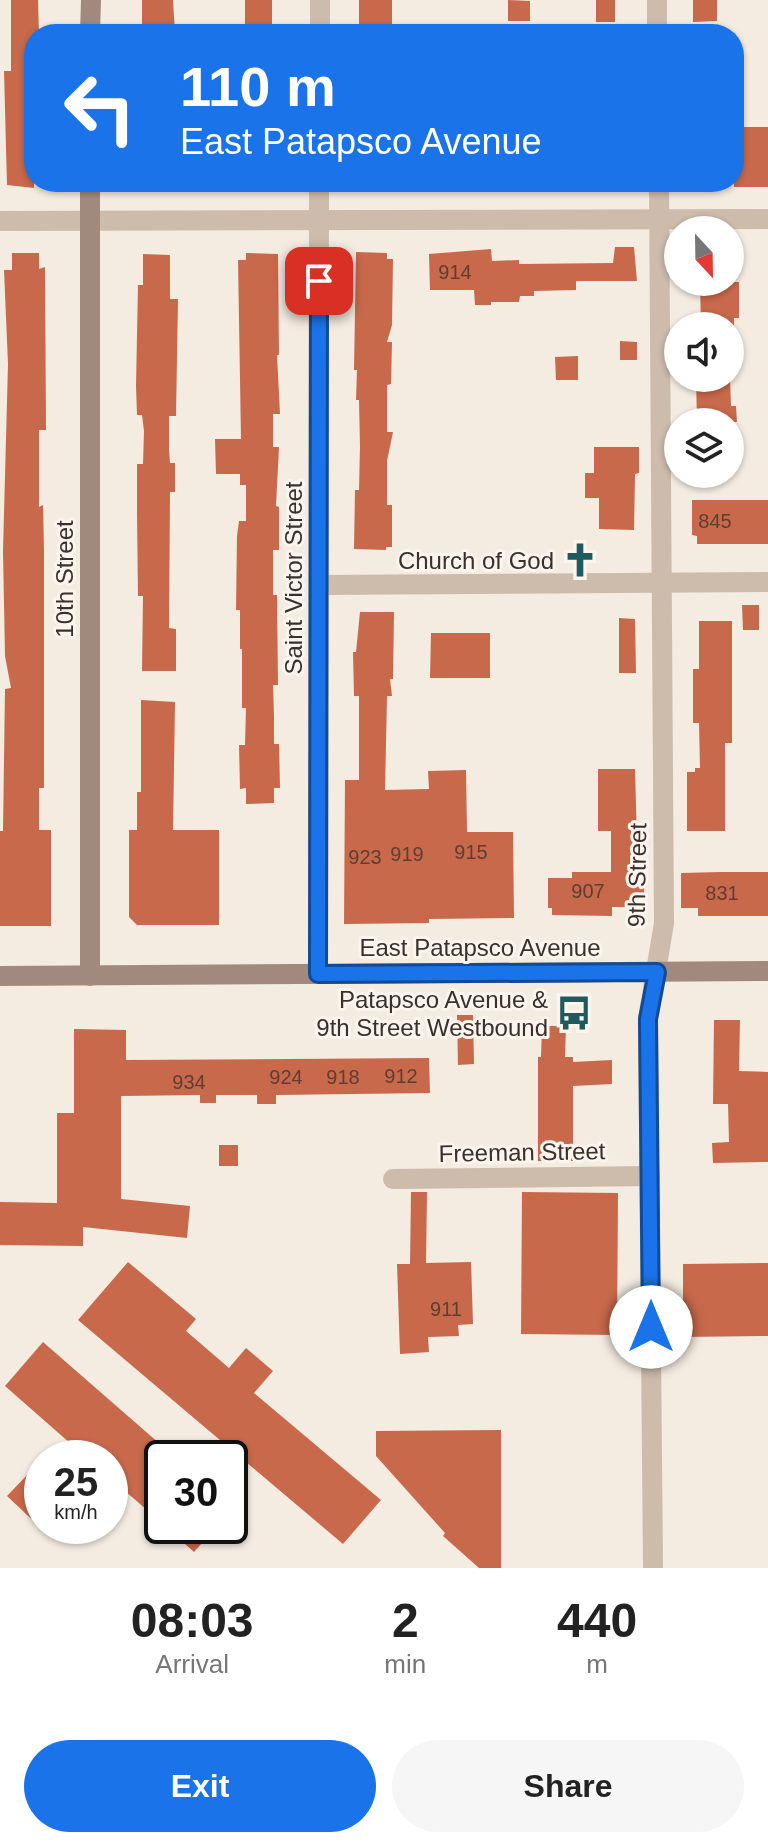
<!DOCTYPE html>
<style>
:root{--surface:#fff;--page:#f6f6f6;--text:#222;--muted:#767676;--accent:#1a73e8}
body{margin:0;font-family:Helvetica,sans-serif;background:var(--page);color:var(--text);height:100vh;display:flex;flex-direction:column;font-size:30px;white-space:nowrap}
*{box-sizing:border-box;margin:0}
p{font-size:26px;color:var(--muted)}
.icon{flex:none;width:44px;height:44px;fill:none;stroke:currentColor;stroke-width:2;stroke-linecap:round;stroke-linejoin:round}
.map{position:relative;height:1568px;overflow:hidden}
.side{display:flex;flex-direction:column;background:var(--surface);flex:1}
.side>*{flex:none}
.banner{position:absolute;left:24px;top:24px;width:720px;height:168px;border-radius:32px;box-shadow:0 2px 6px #0004;background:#1a73e8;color:#fff;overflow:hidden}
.needle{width:52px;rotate:158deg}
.fabs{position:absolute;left:664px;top:216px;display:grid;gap:16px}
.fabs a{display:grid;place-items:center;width:80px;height:80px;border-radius:50%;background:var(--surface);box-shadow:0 2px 6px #0004;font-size:40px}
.speed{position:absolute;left:24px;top:1440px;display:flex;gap:16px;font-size:40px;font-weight:700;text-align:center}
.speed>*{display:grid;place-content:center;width:104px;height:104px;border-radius:50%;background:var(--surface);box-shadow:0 2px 6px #0004;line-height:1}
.speed small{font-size:20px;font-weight:400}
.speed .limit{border:4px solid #111;border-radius:12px;background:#fff;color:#111}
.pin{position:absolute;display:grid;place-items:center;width:68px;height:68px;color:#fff;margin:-34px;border-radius:16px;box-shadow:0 4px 12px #0006}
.me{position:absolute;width:88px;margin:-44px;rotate:0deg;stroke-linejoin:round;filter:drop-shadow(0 0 6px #0008)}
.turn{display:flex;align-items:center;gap:28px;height:168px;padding:0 24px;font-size:36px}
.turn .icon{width:104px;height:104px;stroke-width:2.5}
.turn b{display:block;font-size:56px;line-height:68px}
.eta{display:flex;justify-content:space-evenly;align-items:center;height:136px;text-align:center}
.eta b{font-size:48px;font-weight:600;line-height:56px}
.cta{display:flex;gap:16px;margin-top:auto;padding:16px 24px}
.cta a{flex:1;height:92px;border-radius:48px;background:var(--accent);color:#fff;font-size:32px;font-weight:600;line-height:92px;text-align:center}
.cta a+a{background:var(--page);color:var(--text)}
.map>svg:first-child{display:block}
.building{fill:#c8694b}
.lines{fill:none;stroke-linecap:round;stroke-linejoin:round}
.street{stroke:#cdbbac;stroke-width:20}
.secondary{stroke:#a18a7d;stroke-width:20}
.route-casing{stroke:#114b97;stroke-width:20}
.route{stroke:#1a73e8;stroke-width:14}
.labels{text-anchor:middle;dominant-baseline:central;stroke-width:6;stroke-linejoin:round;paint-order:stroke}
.number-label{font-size:20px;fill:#5e3e33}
.poi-label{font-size:24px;fill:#3b302b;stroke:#fbf5ee;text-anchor:end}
.street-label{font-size:24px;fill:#3b302b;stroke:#fbf5ee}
</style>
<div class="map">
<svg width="768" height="1568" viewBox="0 0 768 1568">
<rect width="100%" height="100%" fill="#f4ebe1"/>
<g class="building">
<path d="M11,0H38L39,34H34V188L7,185L4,71H11Z"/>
<path d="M142,0H173L175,34H142Z"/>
<rect x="245" y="0" width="27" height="34"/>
<rect x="359" y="0" width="33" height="29"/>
<path d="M508,0L530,1V21H508Z"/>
<rect x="596" y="0" width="19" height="22"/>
<path d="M693,0H717V21L693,22Z"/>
<rect x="734" y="127" width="34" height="60"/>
<path d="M615,247H634L637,281H576V290L534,291V296H520L519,302H491V305H475L474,290H430L429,254L491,249L492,261L519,260V264L613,263Z"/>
<path d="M356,252L387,253V259H393L392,325L387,342H392L391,384L387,385V432H393L387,461V505H392V547H386V550L354,549L355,490H359L360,446L359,400H356L357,370H354Z"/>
<path d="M12,253H39V269L45,267L46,430H39V507L43,505L44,551V788H39V830H51V926H0V831H3L5,689L11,688L5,656L3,551L8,364L4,270H12Z"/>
<path d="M246,253L278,254L279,355H277L280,414H273V447H279L276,506L279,507V550H273V595H277L278,685H273L274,716V744H279L280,788H274V803L246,804V788L240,789L239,745H245L246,708H242V649H240V610H236L237,536L239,521H246V485H240V474H216L215,439H241L238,260H246Z"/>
<path d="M143,254L170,255V299H178L176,416H169V449L170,463H175V492H170L169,628L176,629V671H142L143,596H138L137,513V464H143L144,431L142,415H137L136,386L138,285H143Z"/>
<path d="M700,282H739V318H734V326H701Z"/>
<path d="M620,341L637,342V360H620Z"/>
<path d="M578,356V380H556L555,357Z"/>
<path d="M696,378H730L731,406H736L737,422H697Z"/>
<path d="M594,447H639V473L635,474L634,530L599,529V498H585V473H594Z"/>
<path d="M692,500H768V544H697V536L692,535Z"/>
<path d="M742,605H759V630H743Z"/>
<path d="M360,612H394L393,679H390L392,696H387L385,790L429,789L428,771L466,770L467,832H513L514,918L429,919V923L344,924L345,780H359V696H354L353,652H356Z"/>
<path d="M619,618L635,619L636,673H619Z"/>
<path d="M699,621H732V743H725V831H687V772H695V768H700L699,723H693V669H699Z"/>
<path d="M431,633H490V678H430Z"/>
<path d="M141,700L175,702L173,830H219V925H137L129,917V830H137V792H141Z"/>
<path d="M598,769H635L637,841H640V852H644V907H612V916L552,915V908H548V878H572V872H611V831H598Z"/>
<path d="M722,872H768V916H698V908H681V873Z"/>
<path d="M457,1015H473L474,1064L458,1065Z"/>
<path d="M714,1020H740L739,1071L768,1072V1162L713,1163L712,1143L729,1142L728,1104H713Z"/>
<path d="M542,1026H566L565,1057H573V1062L612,1060V1084L573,1086V1161H538V1057H541Z"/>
<path d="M74,1029L126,1030V1060L429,1058L430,1093L276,1095V1104H257V1095H216V1103H200V1095L121,1096V1199L190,1206L187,1238L83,1227V1246L0,1245V1202L57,1203V1113H74Z"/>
<rect x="219" y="1145" width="19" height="21"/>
<path d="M411,1192H427L426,1263L471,1262L473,1324L458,1325L459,1336L428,1337L429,1352L400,1354L397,1264H410Z"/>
<path d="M522,1192L618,1193L617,1335L521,1334Z"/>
<path d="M128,1262L196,1319L186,1331L229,1368L246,1348L273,1371L254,1393L381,1500L343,1544L78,1320Z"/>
<path d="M768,1263V1336L683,1337V1264Z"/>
<path d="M43,1342L176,1458H162V1523L110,1478V1458H87L5,1386Z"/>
<path d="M501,1430V1568H479L443,1536L445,1533L376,1456V1431Z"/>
<path d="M28,1474L42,1488V1529L7,1496Z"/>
<path d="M165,1526H217L194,1552Z"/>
</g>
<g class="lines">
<g class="street">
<path d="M657,0V34"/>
<path d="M320,34V0"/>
<path d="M0,221L768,219"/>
<path d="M319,585L768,582"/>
<path d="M318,974L319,182"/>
<path d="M393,1179L650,1176"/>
<path d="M653,1568L648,1019L664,923L659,182"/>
</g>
<g class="secondary">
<path d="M90,34L91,0"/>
<path d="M90,182V976"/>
<path d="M0,976L768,971"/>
</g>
</g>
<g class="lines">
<g class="route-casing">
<path id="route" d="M319,281L318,974L657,972L648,1019L651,1327"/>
</g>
<use href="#route" class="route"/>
</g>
<defs>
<g id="church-bare" transform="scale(2.76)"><path d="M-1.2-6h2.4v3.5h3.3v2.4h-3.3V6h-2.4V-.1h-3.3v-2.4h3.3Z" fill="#1f5a5e" stroke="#fbf5ee" stroke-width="2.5" paint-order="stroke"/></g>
<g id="bus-bare" transform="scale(2.76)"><path d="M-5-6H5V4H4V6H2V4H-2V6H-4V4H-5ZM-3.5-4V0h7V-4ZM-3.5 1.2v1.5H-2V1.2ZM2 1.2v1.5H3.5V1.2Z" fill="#1f5a5e" stroke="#fbf5ee" stroke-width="2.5" paint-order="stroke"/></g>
</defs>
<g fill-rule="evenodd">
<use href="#church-bare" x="580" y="560"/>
<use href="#bus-bare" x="574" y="1013"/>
</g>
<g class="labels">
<g class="number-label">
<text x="455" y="272">914</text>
<text x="715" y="521">845</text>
<text x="471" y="852">915</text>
<text x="407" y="854">919</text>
<text x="365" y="857">923</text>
<text x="588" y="891">907</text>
<text x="722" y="893">831</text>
<text x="401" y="1076">912</text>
<text x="286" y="1077">924</text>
<text x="343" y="1077">918</text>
<text x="189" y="1082">934</text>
<text x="446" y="1309">911</text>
</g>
<g class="poi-label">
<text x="554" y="560">Church of God</text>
<text x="548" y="999">Patapsco Avenue &amp;<tspan x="548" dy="28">9th Street Westbound</tspan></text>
</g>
<g class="street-label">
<text transform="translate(293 578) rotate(-90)">Saint Victor Street</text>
<text transform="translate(64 579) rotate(-90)">10th Street</text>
<text transform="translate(637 875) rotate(-89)">9th Street</text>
<text x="480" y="947">East Patapsco Avenue</text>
<text transform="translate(522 1152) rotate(-1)">Freeman Street</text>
</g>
</g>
</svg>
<div class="fabs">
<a><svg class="needle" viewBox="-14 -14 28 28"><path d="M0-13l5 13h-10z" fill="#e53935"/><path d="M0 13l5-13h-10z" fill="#767676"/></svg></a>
<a><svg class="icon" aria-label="sound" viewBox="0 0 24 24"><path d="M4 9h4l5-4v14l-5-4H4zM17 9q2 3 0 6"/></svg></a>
<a><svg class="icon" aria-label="layers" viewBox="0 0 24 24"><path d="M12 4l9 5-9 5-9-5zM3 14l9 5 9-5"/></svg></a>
</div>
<div class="speed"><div>25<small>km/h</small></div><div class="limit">30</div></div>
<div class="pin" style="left:319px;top:281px;background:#d93025"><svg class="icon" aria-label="arrive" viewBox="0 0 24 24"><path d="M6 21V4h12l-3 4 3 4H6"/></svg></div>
<svg class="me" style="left:651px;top:1327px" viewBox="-20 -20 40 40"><circle r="19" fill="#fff"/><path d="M0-13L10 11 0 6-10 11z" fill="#1a73e8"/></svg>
<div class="banner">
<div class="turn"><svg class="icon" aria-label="left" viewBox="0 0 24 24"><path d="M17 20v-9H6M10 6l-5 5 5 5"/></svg><div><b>110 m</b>East Patapsco Avenue</div></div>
</div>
</div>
<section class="side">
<div class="eta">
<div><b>08:03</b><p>Arrival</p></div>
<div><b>2</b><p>min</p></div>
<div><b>440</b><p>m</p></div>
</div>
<div class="cta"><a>Exit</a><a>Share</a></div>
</section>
